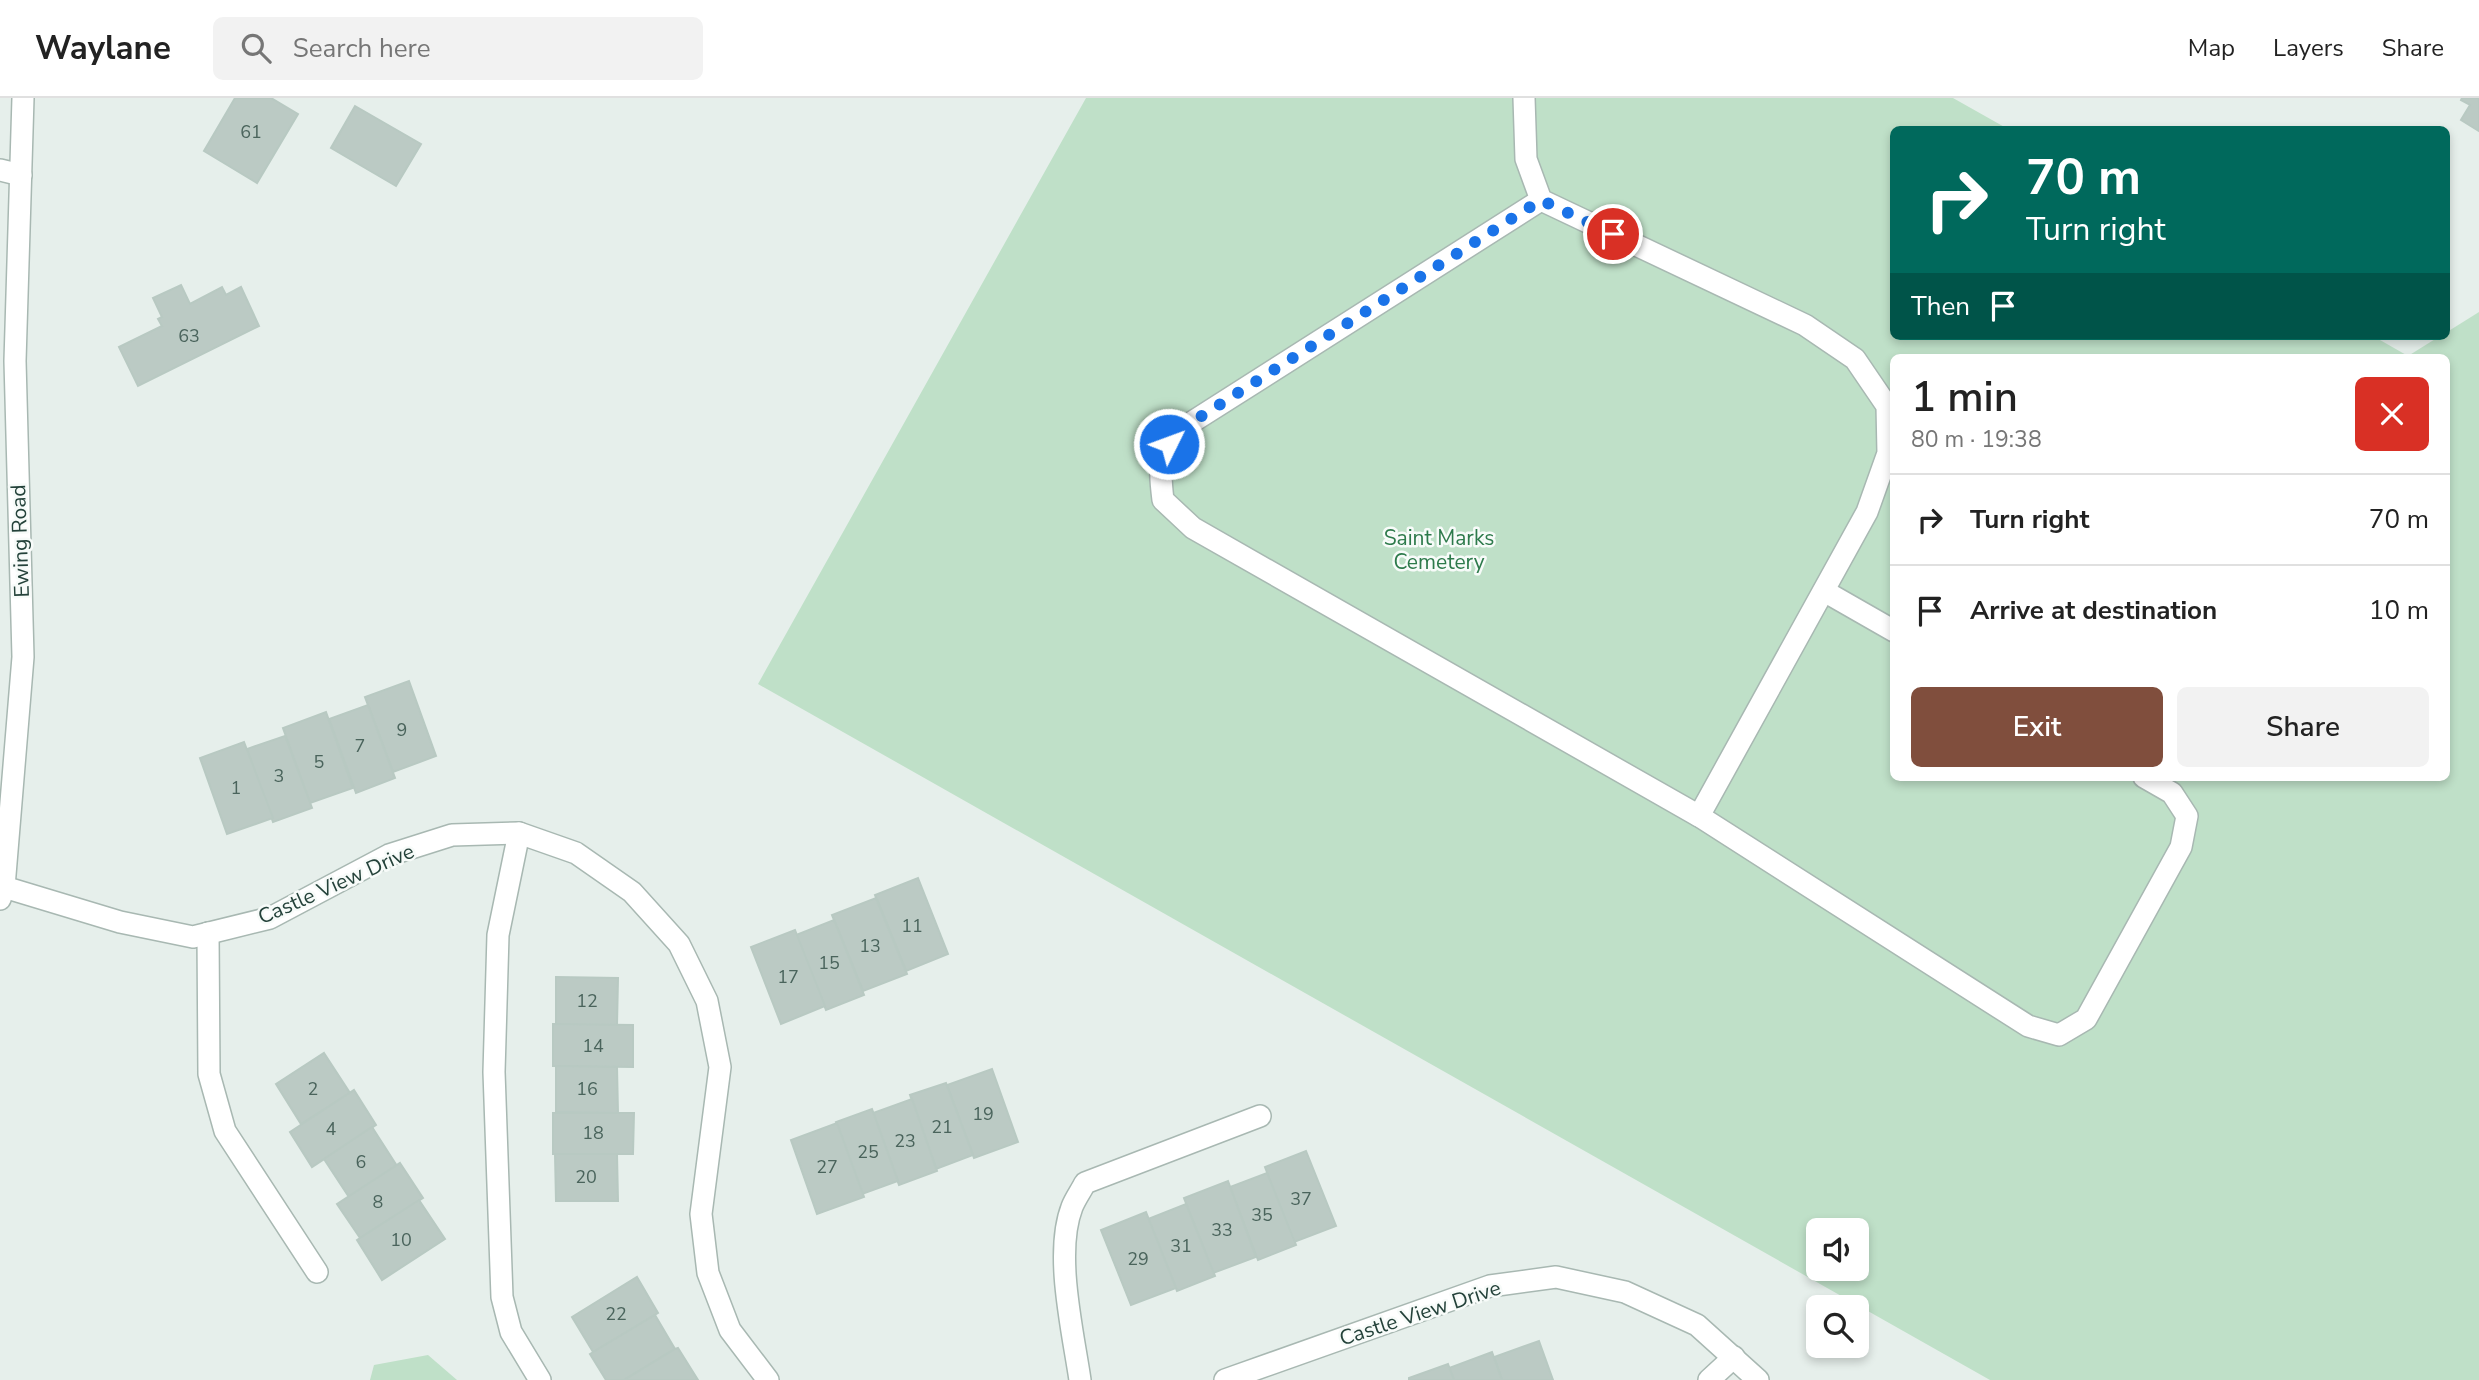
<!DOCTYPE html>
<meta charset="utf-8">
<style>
:root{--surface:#fff;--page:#f2f2f2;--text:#222;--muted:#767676;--line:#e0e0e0;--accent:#804e3d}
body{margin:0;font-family:"Nunito Sans",sans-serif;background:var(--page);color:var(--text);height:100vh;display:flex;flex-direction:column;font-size:26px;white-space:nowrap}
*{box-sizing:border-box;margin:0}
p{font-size:23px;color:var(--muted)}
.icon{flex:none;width:38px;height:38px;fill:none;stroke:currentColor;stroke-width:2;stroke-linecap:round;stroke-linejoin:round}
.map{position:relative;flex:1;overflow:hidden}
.drawer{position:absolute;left:1890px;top:256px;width:560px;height:427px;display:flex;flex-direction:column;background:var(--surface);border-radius:10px;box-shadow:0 4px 10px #0003}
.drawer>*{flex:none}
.banner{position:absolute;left:1890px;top:28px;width:560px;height:214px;border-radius:10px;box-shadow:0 4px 10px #0003;background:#00695c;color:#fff;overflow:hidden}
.tools{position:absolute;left:1806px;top:1120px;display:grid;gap:14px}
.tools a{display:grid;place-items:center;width:63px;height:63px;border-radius:10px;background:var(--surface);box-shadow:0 4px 10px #0003;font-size:35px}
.pin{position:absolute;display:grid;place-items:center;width:60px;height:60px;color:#fff;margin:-30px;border:4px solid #fff;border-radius:50%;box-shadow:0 2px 7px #0007}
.me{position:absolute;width:77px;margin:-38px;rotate:48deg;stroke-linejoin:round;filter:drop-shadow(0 0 5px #0008)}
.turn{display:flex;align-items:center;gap:24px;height:147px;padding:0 21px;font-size:32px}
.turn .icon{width:91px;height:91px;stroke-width:2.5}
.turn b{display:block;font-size:49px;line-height:60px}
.then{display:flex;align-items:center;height:66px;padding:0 21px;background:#0003;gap:14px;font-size:26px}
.round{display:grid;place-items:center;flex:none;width:74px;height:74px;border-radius:10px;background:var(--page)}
.overview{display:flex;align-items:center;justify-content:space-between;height:119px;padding:0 21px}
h1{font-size:42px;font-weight:600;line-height:52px}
.cta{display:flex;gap:14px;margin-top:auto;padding:14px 21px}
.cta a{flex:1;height:80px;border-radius:10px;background:var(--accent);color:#fff;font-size:28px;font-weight:600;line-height:80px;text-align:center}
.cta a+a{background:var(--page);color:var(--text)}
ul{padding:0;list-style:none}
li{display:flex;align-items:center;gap:21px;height:91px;padding:0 21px;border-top:2px solid var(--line)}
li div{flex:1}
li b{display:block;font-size:26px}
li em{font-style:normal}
header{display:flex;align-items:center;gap:42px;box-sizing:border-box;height:98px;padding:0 35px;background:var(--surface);border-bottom:2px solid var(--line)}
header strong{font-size:33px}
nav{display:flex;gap:38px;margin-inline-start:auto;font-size:24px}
.search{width:490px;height:63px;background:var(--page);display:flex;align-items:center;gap:18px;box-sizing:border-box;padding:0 24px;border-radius:10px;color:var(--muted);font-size:26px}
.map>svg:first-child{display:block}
.green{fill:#bfe0c8;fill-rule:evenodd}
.building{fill:#bbcac4;stroke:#b8c9c2;stroke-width:2}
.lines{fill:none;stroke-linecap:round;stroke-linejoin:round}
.minor-casing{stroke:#a8b8b2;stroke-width:24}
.minor{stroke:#fff;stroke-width:21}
.route{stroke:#1a73e8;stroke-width:12;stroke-dasharray:0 21.6}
.labels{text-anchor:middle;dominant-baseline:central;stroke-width:5;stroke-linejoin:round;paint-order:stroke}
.number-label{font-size:18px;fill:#4a645c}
.park-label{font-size:21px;fill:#2d7a4b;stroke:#f7fbf9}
.street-label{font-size:21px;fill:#24423a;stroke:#f7fbf9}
</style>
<header>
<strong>Waylane</strong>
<div class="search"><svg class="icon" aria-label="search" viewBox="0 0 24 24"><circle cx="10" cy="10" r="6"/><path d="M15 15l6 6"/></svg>Search here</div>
<nav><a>Map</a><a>Layers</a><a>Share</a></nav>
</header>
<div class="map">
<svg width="2479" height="1282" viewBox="0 0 2479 1282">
<rect width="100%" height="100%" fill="#e6efeb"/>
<g class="green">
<path d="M1086,0H1953L2008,31L1894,32V238H2373L2408,258L2440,238H2446L2447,234L2479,214V1282H1990L758,586ZM1894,259H2446V679H1894ZM1818,1132H1857V1171H1818Z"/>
<path d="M428,1257L457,1282H370L374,1267Z"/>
</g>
<g class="building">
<path d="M235,0H271L298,16L257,85L204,53Z"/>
<path d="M2462,0H2479V33L2461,22L2470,7L2461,2Z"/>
<path d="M355,8L421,46L396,88L331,50Z"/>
<path d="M181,187L190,206L222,189L226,197L241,189L259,228L138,288L119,249L162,228L158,221L162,219L153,200Z"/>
<path d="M409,583L436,658L393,674L365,599Z"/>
<path d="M368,607L395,680L356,695L329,621Z"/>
<path d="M326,614L353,690L310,705L283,630Z"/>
<path d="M285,638L312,710L273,724L247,651Z"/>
<path d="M244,644L273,720L227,736L200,660Z"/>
<path d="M918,780L948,856L906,873L875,797Z"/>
<path d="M876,800L907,876L863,893L832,817Z"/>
<path d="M834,822L864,897L826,912L796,837Z"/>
<path d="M795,832L825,908L781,926L751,849Z"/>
<path d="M556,879L618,880L617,927H556Z"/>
<path d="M553,926L633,927V969L553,968Z"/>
<path d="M324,955L350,995L301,1026L276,986Z"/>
<path d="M556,968L617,969L618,1015L556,1014Z"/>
<path d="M992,971L1018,1044L974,1060L947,987Z"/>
<path d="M946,985L973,1057L936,1071L910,997Z"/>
<path d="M354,992L376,1027L312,1069L290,1034Z"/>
<path d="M912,1001L937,1073L899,1087L873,1015Z"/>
<path d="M872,1011L898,1083L862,1096L836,1024Z"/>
<path d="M553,1015H634L633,1056H553Z"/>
<path d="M837,1025L864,1099L817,1116L791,1042Z"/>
<path d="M372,1029L397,1068L349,1099L324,1061Z"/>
<path d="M1306,1053L1336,1128L1294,1144L1265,1069Z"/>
<path d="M555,1056H617L618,1103H556Z"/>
<path d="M400,1065L423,1100L360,1140L337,1106Z"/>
<path d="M1267,1075L1296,1147L1258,1162L1230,1089Z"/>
<path d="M1228,1083L1256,1159L1213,1175L1184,1100Z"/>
<path d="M419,1102L445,1141L382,1182L357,1142Z"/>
<path d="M1186,1106L1215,1178L1177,1193L1148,1121Z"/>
<path d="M1146,1114L1176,1190L1131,1207L1101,1132Z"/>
<path d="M637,1179L658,1215L593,1254L572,1219Z"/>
<path d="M655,1217L675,1251L624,1282H606L590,1256Z"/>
<path d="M1539,1243L1553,1282H1502L1494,1259Z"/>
<path d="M678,1250L698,1282H624L675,1251Z"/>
<path d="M1492,1254L1502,1282H1454L1449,1270Z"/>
<path d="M1448,1266L1454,1282H1409V1280Z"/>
</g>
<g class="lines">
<g class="minor-casing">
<g id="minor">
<path d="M1524,0L1526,61L1541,102L1805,227L1855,261L1887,308L1888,355L1867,414L1699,718"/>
<path d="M0,72L21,77"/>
<path d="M1541,102L1189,326C1160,354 1158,362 1163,402L1193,430L1699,718L2028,928L2059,937L2086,921L2181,749L2187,718L2172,695L2144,679"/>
<path d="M1824,493L1894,533"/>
<path d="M519,735L498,837L494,974L502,1199L511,1234L540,1282"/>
<path d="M4,789L120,824L193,839L270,820L389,757L452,737L519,735L576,755L632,794L679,846L707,903L720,969L701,1116L708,1175L730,1232L768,1282"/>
<path d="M0,801L4,789L23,559L15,263L23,0"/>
<path d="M208,835L209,976L225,1033L317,1174"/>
<path d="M1080,1282C1073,1234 1054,1155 1072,1109C1075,1101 1081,1093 1085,1085L1260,1018"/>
<path d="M1225,1282L1490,1188L1556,1179L1625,1194L1697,1227L1758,1282"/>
<path d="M1709,1282L1734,1259"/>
</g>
</g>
<use href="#minor" class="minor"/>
</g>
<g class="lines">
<path class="route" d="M1169,346L1189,326L1541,102L1613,136"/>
</g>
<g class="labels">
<g class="number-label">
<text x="251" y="34">61</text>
<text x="189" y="238">63</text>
<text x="402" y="632">9</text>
<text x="360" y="648">7</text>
<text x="319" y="664">5</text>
<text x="279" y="678">3</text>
<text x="236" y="690">1</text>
<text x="912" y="828">11</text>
<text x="870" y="848">13</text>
<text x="829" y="865">15</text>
<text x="788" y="879">17</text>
<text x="587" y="903">12</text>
<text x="593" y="948">14</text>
<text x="313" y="991">2</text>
<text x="587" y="991">16</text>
<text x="983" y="1016">19</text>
<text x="942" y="1029">21</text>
<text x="331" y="1031">4</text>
<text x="593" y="1035">18</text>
<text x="905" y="1043">23</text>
<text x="868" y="1054">25</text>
<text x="361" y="1064">6</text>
<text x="827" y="1069">27</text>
<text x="586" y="1079">20</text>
<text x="1301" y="1101">37</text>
<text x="378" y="1104">8</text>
<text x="1262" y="1117">35</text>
<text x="1222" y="1132">33</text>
<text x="401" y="1142">10</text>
<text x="1181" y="1148">31</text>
<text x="1138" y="1161">29</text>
<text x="616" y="1216">22</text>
</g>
<g class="park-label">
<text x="1439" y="440">Saint Marks<tspan x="1439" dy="24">Cemetery</tspan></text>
</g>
<g class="street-label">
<text transform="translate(20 443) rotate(-92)">Ewing Road</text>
<text transform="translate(336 786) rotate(-24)">Castle View Drive</text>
<text transform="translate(1420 1215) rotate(-18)">Castle View Drive</text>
</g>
</g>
</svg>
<div class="tools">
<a><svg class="icon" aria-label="sound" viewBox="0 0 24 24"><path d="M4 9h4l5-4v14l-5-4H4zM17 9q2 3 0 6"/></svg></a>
<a><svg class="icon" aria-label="search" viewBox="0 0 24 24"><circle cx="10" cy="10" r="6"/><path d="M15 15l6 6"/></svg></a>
</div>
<div class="pin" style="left:1613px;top:136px;background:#d93025"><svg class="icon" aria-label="arrive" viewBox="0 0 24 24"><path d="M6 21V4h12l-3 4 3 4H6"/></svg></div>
<svg class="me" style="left:1169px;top:346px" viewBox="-20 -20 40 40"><circle r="17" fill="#1a73e8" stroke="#fff" stroke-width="3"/><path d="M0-11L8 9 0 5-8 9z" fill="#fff"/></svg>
<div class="banner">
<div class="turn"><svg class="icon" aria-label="right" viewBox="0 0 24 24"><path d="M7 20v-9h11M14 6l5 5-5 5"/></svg><div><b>70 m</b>Turn right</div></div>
<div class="then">Then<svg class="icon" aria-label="arrive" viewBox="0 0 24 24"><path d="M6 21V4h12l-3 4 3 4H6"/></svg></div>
</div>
<section class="drawer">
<div class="overview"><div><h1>1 min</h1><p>80 m · 19:38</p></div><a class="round" style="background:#d93025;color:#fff"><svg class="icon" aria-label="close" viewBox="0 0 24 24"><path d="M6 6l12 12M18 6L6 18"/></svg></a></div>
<ul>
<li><svg class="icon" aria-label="right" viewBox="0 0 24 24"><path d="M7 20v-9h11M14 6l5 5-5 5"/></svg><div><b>Turn right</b></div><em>70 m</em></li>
<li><svg class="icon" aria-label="arrive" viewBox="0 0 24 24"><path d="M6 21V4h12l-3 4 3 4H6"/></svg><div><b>Arrive at destination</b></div><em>10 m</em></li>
</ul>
<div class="cta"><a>Exit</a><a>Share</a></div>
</section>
</div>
